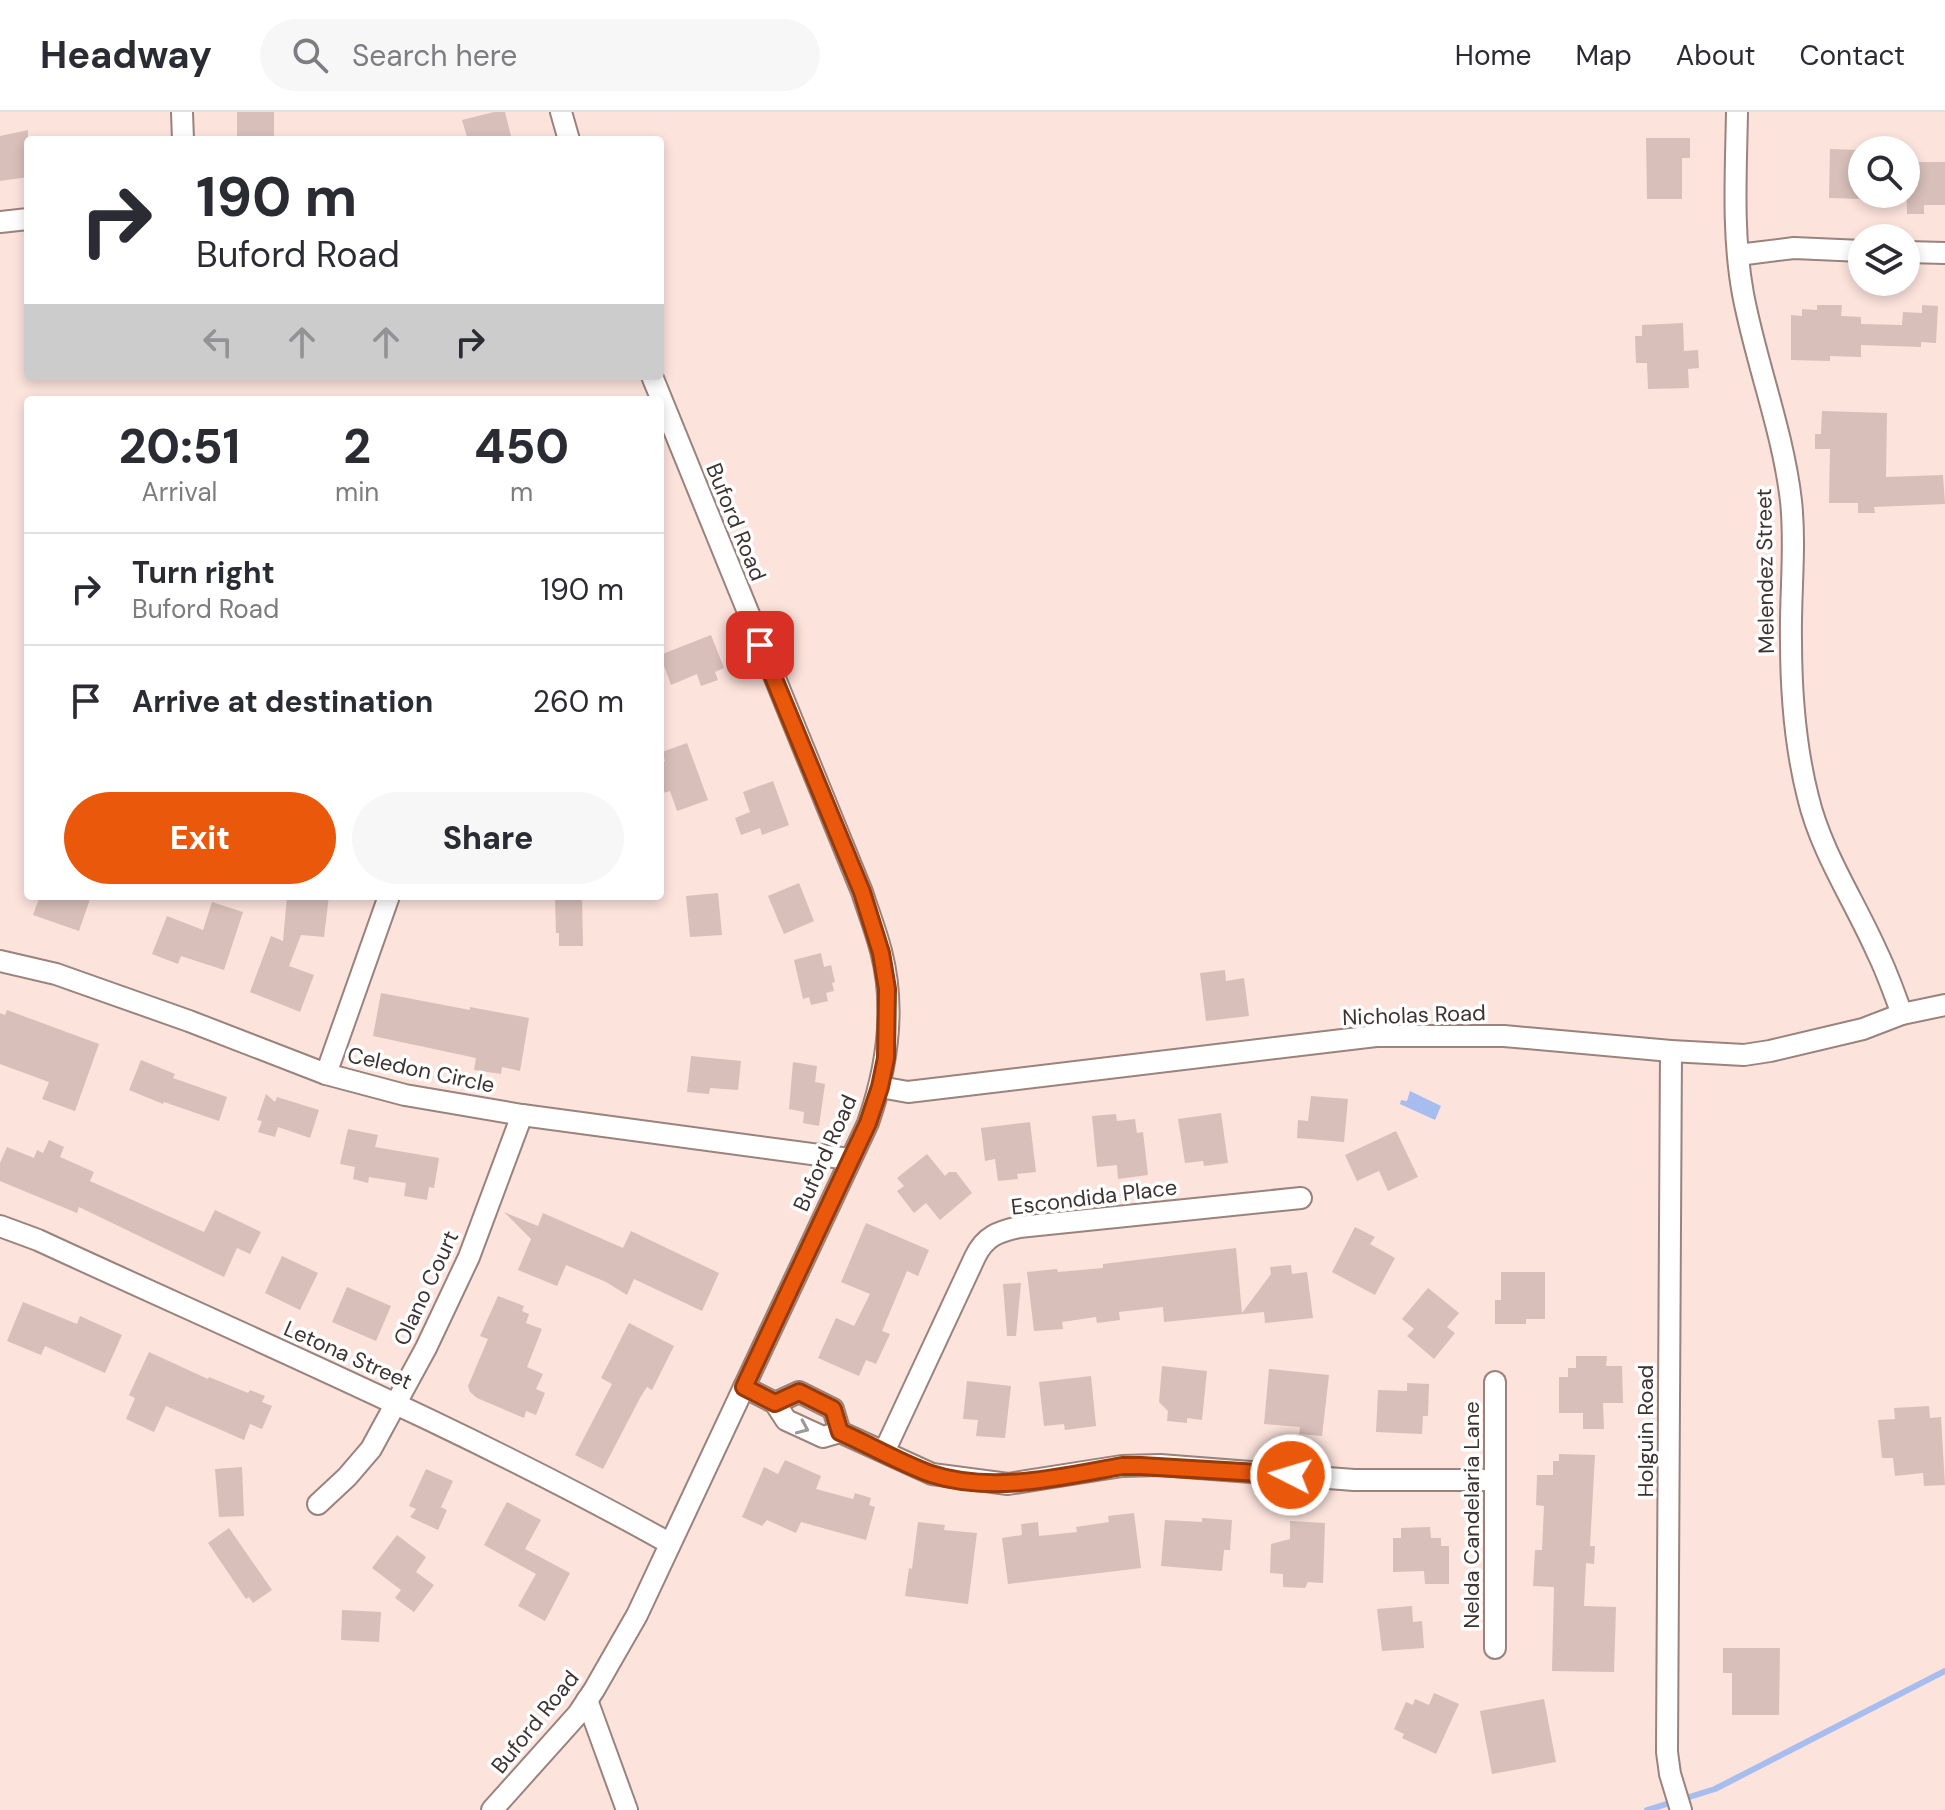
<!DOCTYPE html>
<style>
:root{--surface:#fff;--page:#f7f7f7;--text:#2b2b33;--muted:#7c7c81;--line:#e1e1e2;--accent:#ea580c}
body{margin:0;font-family:"DM Sans",sans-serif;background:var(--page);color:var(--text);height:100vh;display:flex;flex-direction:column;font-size:30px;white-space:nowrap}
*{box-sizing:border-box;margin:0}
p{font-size:26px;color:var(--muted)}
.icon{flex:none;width:44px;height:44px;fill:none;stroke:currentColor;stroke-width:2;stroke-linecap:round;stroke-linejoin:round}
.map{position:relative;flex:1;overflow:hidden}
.drawer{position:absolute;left:24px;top:284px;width:640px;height:504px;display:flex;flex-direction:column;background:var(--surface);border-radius:8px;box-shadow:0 4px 12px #0003}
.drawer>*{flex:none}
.banner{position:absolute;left:24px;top:24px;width:640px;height:244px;border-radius:8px;box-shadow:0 4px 12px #0003;background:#fff;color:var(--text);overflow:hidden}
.fabs{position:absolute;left:1848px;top:24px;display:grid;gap:16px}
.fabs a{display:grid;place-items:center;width:72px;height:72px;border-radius:50%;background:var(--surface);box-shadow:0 4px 12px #0003;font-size:40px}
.pin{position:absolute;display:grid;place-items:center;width:68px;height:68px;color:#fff;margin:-34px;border-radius:16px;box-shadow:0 4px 12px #0006}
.me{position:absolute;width:88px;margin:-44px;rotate:275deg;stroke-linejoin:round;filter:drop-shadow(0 0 6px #0008)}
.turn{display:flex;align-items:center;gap:28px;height:168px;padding:0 40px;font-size:36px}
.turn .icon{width:104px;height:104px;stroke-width:2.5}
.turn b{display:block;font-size:56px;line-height:68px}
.lanes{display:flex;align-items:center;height:76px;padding:0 40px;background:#0003;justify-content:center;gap:40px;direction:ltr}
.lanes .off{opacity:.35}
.eta{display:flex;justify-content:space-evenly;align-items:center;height:136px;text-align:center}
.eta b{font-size:48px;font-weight:800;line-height:56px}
.action{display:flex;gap:16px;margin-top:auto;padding:16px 40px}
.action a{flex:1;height:92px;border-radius:48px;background:var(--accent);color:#fff;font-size:32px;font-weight:800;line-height:92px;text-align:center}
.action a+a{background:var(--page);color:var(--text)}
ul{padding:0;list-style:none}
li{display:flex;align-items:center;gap:24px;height:112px;padding:0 40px;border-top:2px solid var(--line)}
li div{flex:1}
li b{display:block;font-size:30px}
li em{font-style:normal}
header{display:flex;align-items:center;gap:48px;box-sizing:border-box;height:112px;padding:0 40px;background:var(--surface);border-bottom:2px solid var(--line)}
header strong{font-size:38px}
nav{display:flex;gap:44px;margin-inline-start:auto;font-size:28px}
.search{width:560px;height:72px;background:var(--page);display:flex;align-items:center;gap:20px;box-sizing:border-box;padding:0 28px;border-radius:44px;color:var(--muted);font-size:30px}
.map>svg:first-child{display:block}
.water{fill:#a7bdf0}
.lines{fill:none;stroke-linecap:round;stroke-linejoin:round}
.stream{stroke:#a7bdf0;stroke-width:6}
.building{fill:#d8bfb9}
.minor-casing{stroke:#9a837c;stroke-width:24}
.minor{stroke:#fff;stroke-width:20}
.oneway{stroke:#9e9998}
.route-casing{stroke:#983908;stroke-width:20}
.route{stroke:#ea580c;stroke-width:14}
.labels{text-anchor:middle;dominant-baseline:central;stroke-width:7;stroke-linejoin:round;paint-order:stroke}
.street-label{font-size:22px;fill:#3d3331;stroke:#fff}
</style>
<header>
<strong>Headway</strong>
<div class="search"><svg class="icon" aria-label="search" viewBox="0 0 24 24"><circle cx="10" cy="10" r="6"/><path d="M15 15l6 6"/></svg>Search here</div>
<nav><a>Home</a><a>Map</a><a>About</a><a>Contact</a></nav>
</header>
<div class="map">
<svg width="1945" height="1698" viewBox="0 0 1945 1698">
<rect width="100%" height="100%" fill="#fce3dc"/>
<path class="water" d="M1410,979L1441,994L1435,1008L1400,992L1401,988L1407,989Z"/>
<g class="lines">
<path class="stream" d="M1647,1698L1715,1677L1945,1559"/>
</g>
<g class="building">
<path d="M237,0H274V28H248V25H237Z"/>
<path d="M494,0H505L512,28H468L462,8Z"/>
<path d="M28,18V65L0,69V24Z"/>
<path d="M1646,26H1690V46H1682V87H1647Z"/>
<path d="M1830,37L1862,38V87L1829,86Z"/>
<path d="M1906,50H1945V93H1924V102H1907Z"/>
<path d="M1817,193H1842L1841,204L1861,205V212L1902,213L1903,200L1922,201V193L1938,194L1936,231L1921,230V235L1861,233V245L1830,244V249L1791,248V203L1802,204V197L1817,198Z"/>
<path d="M1683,211L1684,239L1698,238L1699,256L1688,257L1689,276L1648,277L1647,251H1636L1635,224H1642V213Z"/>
<path d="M1822,299L1887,301L1886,365L1943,363L1945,392L1874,395L1875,401H1858V391H1829L1830,337H1815V322H1821Z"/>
<path d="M711,523L724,556L715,560L718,568L701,574L697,562L671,573L660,543Z"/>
<path d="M687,631L708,688L677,699L670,679L663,681L660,673V651L665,649L662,640Z"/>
<path d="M773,669L789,713L762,723L760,716L741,723L735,706L750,700L743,680Z"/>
<path d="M799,771L814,809L784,822L768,784Z"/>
<path d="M718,781L722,823L690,825L686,784Z"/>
<path d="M40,784H91L79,819L33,803Z"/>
<path d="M287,784H329L324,825L301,823L289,854L314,863L300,900L250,880L271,824L283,829Z"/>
<path d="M555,784H582L583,834H559V821H556Z"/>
<path d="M212,790L243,800L224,858L181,844L178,852L152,842L167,804L203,818Z"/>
<path d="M821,841L824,855L831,853L835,870L832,871L834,879L826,881L828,889L811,893L809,885L803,887L794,848Z"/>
<path d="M1225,858L1226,869L1244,866L1249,904L1206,909L1200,861Z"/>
<path d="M381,881L470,898V895L529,906L520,959L502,955L501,962L474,958L476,946L373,924Z"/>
<path d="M7,898L99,932L75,999L42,987L49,970L0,952V901L5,903Z"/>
<path d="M691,944L741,949L738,978L710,976L709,982L687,980Z"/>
<path d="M141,948L175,962L173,966L227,985L219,1009L164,990L163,992L129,978Z"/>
<path d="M793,950L817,954L815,970L825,972L819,1014L803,1011L804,1000L789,997Z"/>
<path d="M266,982L275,990L277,985L319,998L310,1026L278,1015L275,1025L258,1020L262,1009L257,1008Z"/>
<path d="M1311,984L1348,987L1344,1030L1297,1026L1298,1008L1308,1009Z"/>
<path d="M1221,1001L1228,1051L1204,1054L1203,1049L1185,1051L1178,1007Z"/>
<path d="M1116,1002L1117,1009L1135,1007L1137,1021L1143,1020L1148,1063L1118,1067L1117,1053L1097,1055L1092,1004Z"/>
<path d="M1030,1010L1036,1060L1017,1062L1018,1067L998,1069L995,1047L985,1049L981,1016Z"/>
<path d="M348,1017L378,1023L375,1035L439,1046L434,1076L429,1075L427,1088L404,1084L406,1071L369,1065L368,1071L353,1067L355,1055L340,1052Z"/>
<path d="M1396,1019L1418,1065L1388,1079L1379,1059L1357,1069L1345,1043Z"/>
<path d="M49,1028L64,1035L60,1045L94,1060L90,1069L204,1120L215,1098L261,1120L250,1142L237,1136L224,1165L79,1095L77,1101L0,1069V1051L7,1035L34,1046L37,1038L43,1041Z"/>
<path d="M927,1042L945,1064L949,1060H956L972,1081L940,1108L926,1091L914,1101L897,1079L904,1074L897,1066Z"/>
<path d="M504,1100L538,1114L543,1101L623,1136L631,1119L719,1161L702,1199L634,1167L627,1183L606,1170L566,1153L557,1174L518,1158L531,1127Z"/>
<path d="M866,1111L929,1138L918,1164L907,1159L882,1219L890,1222L876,1252L866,1248L859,1264L818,1246L836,1206L854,1214L870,1182L841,1170Z"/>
<path d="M1355,1115L1375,1125L1370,1132L1395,1146L1375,1183L1332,1160Z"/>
<path d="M1236,1136L1242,1201L1271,1162L1270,1155L1291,1153L1292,1162L1307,1160L1313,1206L1265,1211L1264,1200L1164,1210L1163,1195L1119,1200L1120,1208L1097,1211L1096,1205L1062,1210L1063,1217L1034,1219L1027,1160L1057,1157L1058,1160L1103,1156V1152Z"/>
<path d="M282,1144L318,1161L300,1198L265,1181Z"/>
<path d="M1501,1160H1545V1207H1526V1212H1495V1188H1501Z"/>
<path d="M1021,1171L1016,1224H1007L1003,1172Z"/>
<path d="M347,1175L391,1194L376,1229L332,1210Z"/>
<path d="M1428,1176L1459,1201L1447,1215L1455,1221L1434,1247L1407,1224L1414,1217L1402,1207Z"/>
<path d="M498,1184L524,1194L522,1199L529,1202L526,1211L542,1217L527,1255L543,1262L536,1277L545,1281L536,1303L526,1299L524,1306L477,1286L470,1280L468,1274L488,1227L480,1224Z"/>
<path d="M23,1190L77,1212L80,1204L122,1223L105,1261L45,1234L41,1243L7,1229Z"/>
<path d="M629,1211L674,1234L652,1278L647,1275L640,1286L603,1357L575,1343L612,1272L601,1266Z"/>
<path d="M149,1240L208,1267L209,1265L248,1281L250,1278L265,1284L262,1290L272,1294L262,1317L250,1312L244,1328L166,1294L154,1320L126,1307L135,1286L129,1283Z"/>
<path d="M1576,1244H1607L1606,1254H1622L1623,1291H1603L1604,1317H1583V1301H1559V1265H1568V1256H1576Z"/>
<path d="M1162,1254L1207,1259L1202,1308L1187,1306V1311L1167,1309L1168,1299L1159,1290Z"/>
<path d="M1269,1257L1329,1263L1322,1324L1299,1322L1300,1315L1264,1312Z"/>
<path d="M1091,1264L1096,1314L1065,1318L1064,1312L1044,1314L1039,1270Z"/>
<path d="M967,1269L1011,1274L1005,1326L976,1324L978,1308L963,1307Z"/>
<path d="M1407,1271L1429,1272L1428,1304H1423L1422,1322L1376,1320L1378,1278L1407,1279Z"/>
<path d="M1929,1294L1930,1306L1941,1305L1945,1373L1924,1374L1923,1361L1895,1364L1893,1346H1882L1878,1308L1895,1307L1894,1296Z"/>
<path d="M1559,1342L1595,1343L1590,1434H1595L1594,1452L1586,1451L1584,1494L1616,1495L1614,1560L1552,1559L1554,1475L1533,1474L1535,1438H1542L1544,1394L1536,1393L1537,1363H1553V1349H1559Z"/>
<path d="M785,1348L821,1364L816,1377L853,1387L855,1381L871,1386L869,1393L875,1395L866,1428L801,1410L796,1421L767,1408L762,1414L742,1405L764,1355L778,1362Z"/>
<path d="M242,1355L244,1404L219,1405L215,1357Z"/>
<path d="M426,1357L453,1369L441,1395L447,1398L438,1418L410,1405L416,1397L409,1394Z"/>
<path d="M507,1390L541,1408L525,1437L570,1461L545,1509L518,1494L536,1462L484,1433Z"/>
<path d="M1134,1401L1141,1456L1008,1472L1002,1426L1022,1423L1021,1412L1038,1410L1039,1424L1077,1420L1076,1415L1109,1410L1108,1404Z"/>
<path d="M1202,1406L1232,1408L1230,1438H1224L1222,1459L1161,1454L1165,1408L1202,1410Z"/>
<path d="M1290,1409L1325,1411L1323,1471L1308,1470L1305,1476L1283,1475V1462L1270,1461L1271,1432L1290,1427Z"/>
<path d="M918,1410L945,1413L944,1418L977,1421L968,1492L905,1484L909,1456L912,1457Z"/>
<path d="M1430,1415L1431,1426H1441V1434H1449V1472H1425L1424,1459L1393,1460V1426H1401V1416Z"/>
<path d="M229,1416L272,1478L253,1491L249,1485L246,1487L208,1431Z"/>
<path d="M397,1423L426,1445L416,1460L434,1473L414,1500L395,1486L401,1478L372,1456Z"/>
<path d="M1412,1494L1413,1510L1422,1509L1424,1536L1382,1539L1377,1497Z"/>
<path d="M342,1498L381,1500L379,1530L341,1528Z"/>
<path d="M1723,1536H1780L1779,1603H1732V1561H1723Z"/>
<path d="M1434,1581L1459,1592L1436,1642L1402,1626L1404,1622L1394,1617L1406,1590L1413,1593L1415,1587L1429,1593Z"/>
<path d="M1544,1587L1556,1650L1492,1662L1480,1599Z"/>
</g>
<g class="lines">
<g class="minor-casing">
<g id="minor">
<path d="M182,0L183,28"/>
<path d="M561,0L569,28"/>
<path d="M1737,0C1736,60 1732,122 1743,182C1756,251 1783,319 1791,389C1796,435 1790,482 1791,528C1791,581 1795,634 1808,685C1821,740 1854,788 1877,840C1887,860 1894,881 1902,902"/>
<path d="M0,110L28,107"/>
<path d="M1906,140L1945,141"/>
<path d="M1738,143L1794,136L1862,139"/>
<path d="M0,849L56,862L189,909L326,962L405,983L522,1003L849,1047"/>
<path d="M1671,939L1667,1640L1670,1662L1681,1698"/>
<path d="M326,962L389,784"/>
<path d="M880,975L908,980L1376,924H1504L1671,939L1744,943L1770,939L1863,917L1902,902L1945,893"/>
<path d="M0,1114L38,1128C250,1226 465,1317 669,1431"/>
<path d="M744,1275L775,1291L786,1308L823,1325L840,1320L932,1362L1008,1372L1122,1354L1160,1353L1354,1368H1495"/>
<path d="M775,1291L799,1280L833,1297L840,1320"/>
<path d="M884,1340L975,1145C985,1124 998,1120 1019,1115L1301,1086"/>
<path d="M318,1392L347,1365L371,1337L426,1236L469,1145L522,1003"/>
<path d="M1495,1536V1270"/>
<path d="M587,1588L627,1698"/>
<path d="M492,1698L578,1602L594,1578L637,1503L868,1011C887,956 896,896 881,839C876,819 868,799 862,780L652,264"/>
</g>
</g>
<use href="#minor" class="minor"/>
</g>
<defs><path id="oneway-chevron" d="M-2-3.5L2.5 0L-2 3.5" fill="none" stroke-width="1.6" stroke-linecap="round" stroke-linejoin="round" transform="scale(2)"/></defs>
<use class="oneway" href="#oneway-chevron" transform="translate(803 1316) rotate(24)"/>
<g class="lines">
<g class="route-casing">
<path id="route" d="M760,533L862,780L881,841L887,877L886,946L880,975L868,1011L744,1275L775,1291L799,1280L833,1297L840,1320C870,1333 900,1351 931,1362C993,1382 1061,1365 1122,1354H1141L1291,1363"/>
</g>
<use href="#route" class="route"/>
</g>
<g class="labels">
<g class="street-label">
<text transform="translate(736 410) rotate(68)">Buford Road</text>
<text transform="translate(1765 459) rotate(-91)">Melendez Street</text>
<text transform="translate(1414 903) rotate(-2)">Nicholas Road</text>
<text transform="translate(421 958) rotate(12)">Celedon Circle</text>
<text transform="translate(825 1041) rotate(-66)">Buford Road</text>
<text transform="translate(1094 1085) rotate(-7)">Escondida Place</text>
<text transform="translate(426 1176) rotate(-65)">Olano Court</text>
<text transform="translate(348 1243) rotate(24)">Letona Street</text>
<text transform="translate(1645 1319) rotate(-90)">Holguin Road</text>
<text transform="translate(1471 1403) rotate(-90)">Nelda Candelaria Lane</text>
<text transform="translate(535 1610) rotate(-51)">Buford Road</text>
</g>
</g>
</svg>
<div class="fabs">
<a><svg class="icon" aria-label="search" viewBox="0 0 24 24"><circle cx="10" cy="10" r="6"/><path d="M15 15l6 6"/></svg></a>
<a><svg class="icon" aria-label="layers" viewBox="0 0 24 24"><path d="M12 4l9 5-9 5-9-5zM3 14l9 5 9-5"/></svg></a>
</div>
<div class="pin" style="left:760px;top:533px;background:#d93025"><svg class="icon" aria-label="arrive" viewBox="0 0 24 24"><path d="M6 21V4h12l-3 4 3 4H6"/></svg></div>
<svg class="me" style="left:1291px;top:1363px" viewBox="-20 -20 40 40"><circle r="17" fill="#ea580c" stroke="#fff" stroke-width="3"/><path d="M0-11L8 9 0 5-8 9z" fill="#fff"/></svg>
<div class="banner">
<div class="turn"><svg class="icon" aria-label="right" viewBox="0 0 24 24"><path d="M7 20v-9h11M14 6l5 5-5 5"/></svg><div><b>190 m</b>Buford Road</div></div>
<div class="lanes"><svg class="icon off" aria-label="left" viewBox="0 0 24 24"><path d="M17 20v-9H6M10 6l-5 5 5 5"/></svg><svg class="icon off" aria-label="ahead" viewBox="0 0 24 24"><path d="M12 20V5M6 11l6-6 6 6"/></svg><svg class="icon off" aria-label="ahead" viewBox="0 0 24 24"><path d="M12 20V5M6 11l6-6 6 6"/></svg><svg class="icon" aria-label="right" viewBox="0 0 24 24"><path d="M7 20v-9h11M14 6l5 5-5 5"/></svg></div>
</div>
<section class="drawer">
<div class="eta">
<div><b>20:51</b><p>Arrival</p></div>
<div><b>2</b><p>min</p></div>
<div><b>450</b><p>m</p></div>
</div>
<ul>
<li><svg class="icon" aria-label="right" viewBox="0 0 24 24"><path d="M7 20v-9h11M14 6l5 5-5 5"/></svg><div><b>Turn right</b><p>Buford Road</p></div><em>190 m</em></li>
<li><svg class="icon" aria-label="arrive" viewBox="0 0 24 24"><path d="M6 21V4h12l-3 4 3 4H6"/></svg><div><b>Arrive at destination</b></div><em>260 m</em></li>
</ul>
<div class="action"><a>Exit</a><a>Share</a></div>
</section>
</div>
